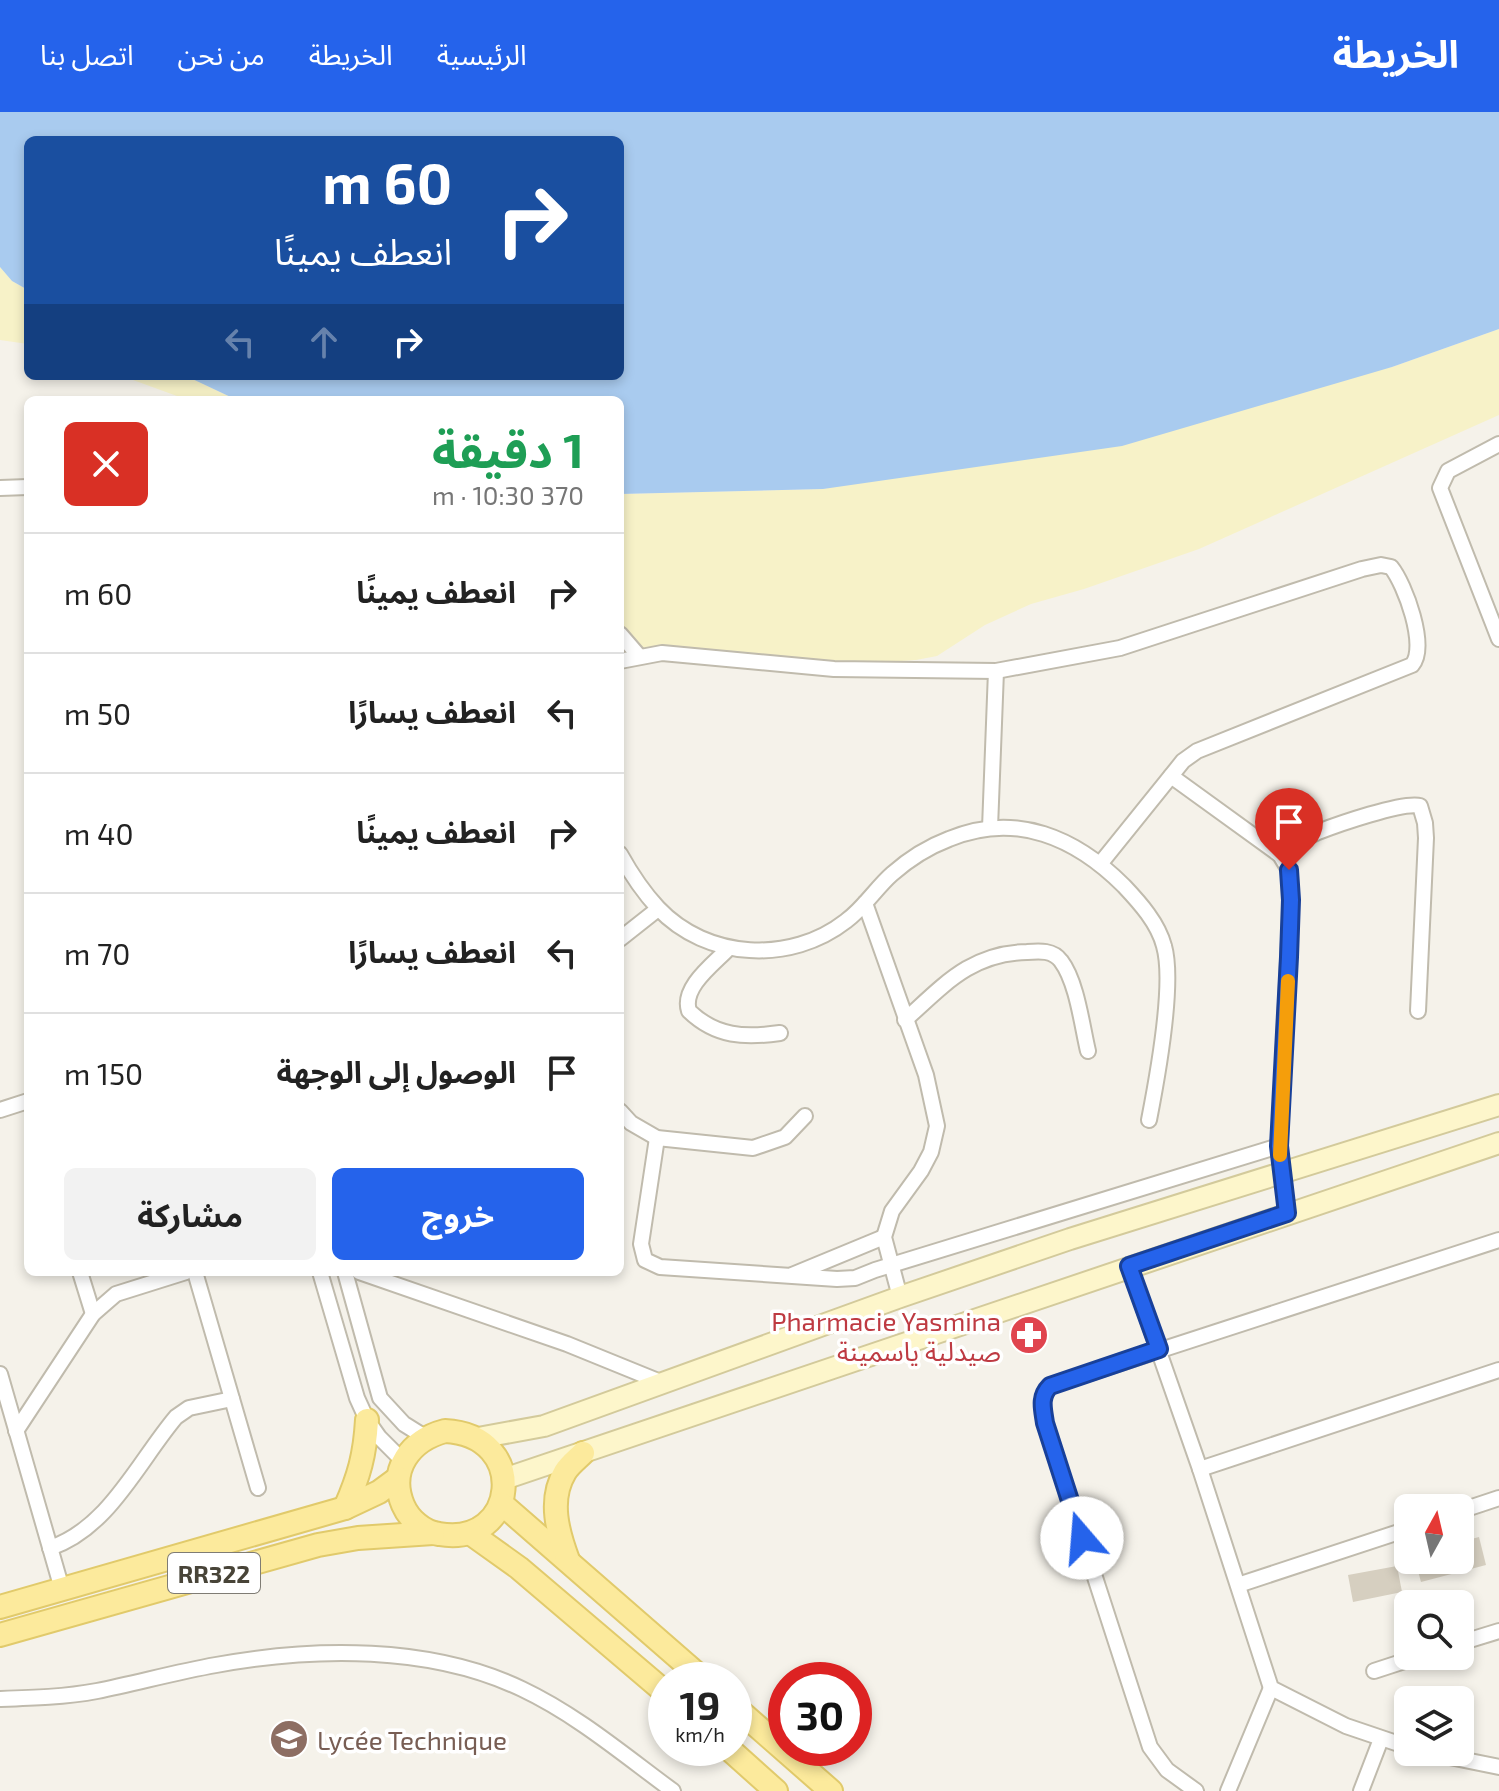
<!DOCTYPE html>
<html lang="ar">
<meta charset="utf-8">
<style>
:root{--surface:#fff;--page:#f2f2f2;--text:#222;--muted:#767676;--line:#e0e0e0;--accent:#2563eb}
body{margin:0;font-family:"Exo 2","Noto Sans Arabic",sans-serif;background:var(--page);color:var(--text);direction:rtl;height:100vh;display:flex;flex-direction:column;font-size:30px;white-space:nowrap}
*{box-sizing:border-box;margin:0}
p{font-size:26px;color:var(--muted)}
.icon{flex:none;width:44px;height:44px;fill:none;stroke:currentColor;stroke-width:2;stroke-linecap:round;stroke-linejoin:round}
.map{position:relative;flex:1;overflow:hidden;direction:ltr}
.sheet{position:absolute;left:24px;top:284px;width:600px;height:880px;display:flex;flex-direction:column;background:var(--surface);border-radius:12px;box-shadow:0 4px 12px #0003;direction:rtl}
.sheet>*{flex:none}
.banner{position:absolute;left:24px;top:24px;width:600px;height:244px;border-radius:12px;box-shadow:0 4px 12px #0003;direction:rtl;background:#1a4fa0;color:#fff;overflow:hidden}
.needle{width:52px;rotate:8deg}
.buttons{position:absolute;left:1394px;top:1382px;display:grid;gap:16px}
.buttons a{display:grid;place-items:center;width:80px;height:80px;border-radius:12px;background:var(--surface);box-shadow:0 4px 12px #0003;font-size:40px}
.speed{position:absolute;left:648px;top:1550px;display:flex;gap:16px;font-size:40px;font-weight:700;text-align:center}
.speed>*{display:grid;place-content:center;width:104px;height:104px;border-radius:50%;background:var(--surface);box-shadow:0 4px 12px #0003;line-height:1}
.speed small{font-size:20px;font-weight:400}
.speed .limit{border:12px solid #d22;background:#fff;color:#111}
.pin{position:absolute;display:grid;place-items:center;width:68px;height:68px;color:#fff;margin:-82px -34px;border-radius:50% 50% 50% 0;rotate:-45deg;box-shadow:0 0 8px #0007}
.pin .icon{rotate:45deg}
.me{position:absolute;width:88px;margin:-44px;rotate:342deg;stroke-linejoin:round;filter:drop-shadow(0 0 6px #0008)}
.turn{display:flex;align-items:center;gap:28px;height:168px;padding:0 40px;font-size:36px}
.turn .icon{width:104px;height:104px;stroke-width:2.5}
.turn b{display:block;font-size:56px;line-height:68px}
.lanes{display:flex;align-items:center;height:76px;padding:0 40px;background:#0003;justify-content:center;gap:40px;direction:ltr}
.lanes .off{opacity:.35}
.round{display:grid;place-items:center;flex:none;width:84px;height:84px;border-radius:12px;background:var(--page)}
.summary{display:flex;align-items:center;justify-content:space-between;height:136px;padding:0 40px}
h1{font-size:48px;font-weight:700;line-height:60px;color:#1e9e55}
.cta{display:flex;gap:16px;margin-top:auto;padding:16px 40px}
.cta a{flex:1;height:92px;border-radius:12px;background:var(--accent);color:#fff;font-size:32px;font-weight:700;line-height:92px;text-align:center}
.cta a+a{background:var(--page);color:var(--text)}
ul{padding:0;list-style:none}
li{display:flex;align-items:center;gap:24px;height:120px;padding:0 40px;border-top:2px solid var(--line)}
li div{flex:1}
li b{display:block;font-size:30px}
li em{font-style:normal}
header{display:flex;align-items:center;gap:48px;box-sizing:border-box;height:112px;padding:0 40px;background:var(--accent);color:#fff}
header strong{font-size:38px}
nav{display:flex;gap:44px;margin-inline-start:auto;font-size:28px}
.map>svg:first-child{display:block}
.sand{fill:#f7f2c8}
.water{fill:#a9cbef}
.building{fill:#d6cfc0}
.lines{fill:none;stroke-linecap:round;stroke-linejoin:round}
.street-casing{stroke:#c0bbad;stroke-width:18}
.secondary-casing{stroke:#d3ca9b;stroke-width:24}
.primary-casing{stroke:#e1ca6b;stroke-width:26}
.street{stroke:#fff;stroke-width:14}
.secondary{stroke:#fdf6cb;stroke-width:20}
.primary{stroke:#fcea9c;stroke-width:22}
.route-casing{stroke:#184099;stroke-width:20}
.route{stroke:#2563eb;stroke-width:14}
.slow{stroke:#f59e0b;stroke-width:14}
.labels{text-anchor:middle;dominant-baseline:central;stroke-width:7;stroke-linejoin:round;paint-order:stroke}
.shield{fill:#fff;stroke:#7f7c74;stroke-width:2}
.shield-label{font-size:24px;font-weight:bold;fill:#484438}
.health-label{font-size:26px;fill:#be3a42;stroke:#fff;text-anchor:end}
.education-label{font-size:26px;fill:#785e54;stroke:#fff;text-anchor:start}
</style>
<header>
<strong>الخريطة</strong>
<nav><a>الرئيسية</a><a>الخريطة</a><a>من نحن</a><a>اتصل بنا</a></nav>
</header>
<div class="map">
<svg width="1499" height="1679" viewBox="0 0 1499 1679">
<rect width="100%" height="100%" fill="#f5f2ea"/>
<g class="sand">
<path d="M0,155L12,169L28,178V232L0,228Z"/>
<path d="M1499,217V303L1199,437L1084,477L1031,492L985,513L937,544L916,548L841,553L699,537L652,542L620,553V382L823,377L1392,255Z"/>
<path d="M122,264H186L237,288H188Z"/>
</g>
<path class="water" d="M0,0H1499V217L1392,255L1122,334L823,377L620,382V288H237L186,264H620V28H28V178L12,169L0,155Z"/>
<g class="building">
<path d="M1479,1425L1486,1453L1421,1470L1415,1448H1460V1430Z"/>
<path d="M1397,1454L1402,1480L1353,1490L1348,1463Z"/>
</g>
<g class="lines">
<g class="street-casing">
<g id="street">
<path d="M1499,332L1448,359L1440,376L1499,527"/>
<path d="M0,376L28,375"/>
<path d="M620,522L639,544"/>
<path d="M620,549L662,541L834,557L996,559L1120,536L1362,457L1381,453L1391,455C1405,472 1428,535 1412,553L1197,639L1183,649L1100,752"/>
<path d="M1171,664L1280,743L1289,758L1291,788L1279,1034L1287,1101"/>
<path d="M990,716L996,559"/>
<path d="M620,742C630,760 644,781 658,796C707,848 791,852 846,809C864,796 876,776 892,762C909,747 928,735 949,727C1016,699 1076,726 1124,774C1140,791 1158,811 1164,834C1175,872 1157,967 1149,1008"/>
<path d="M1280,743C1292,734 1304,726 1318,720C1336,713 1404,689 1420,694L1425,711L1426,726L1418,899"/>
<path d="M865,791L926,963L937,1014L931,1040L921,1059L892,1099L884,1125L900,1185"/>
<path d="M620,827L658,797"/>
<path d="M729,836C715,851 681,875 689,899C716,925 745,926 780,921"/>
<path d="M905,908C944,873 971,841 1027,840C1040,839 1053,838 1061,849C1077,870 1082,914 1088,939"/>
<path d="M0,998L28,989"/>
<path d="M620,999L631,1011L657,1026L753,1036L785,1025L805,1004"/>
<path d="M657,1026L641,1132L645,1148L660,1155L837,1167L855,1166L875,1158L1279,1034"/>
<path d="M1129,1154L1200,1357L1271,1576L1346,1614L1408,1635"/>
<path d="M80,1160L93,1202"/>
<path d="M195,1160L258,1376"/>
<path d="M320,1160L357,1286L367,1308L379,1325L403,1349"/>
<path d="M345,1160L380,1286L404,1312L420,1322L428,1324"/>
<path d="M359,1160L567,1232L663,1271"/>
<path d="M792,1163L884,1125"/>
<path d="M0,1262L62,1477"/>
<path d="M16,1319L93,1202L116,1182L186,1160"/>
<path d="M1200,1357L1499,1258"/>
<path d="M1460,1399L1499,1386"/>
<path d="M50,1436C109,1416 138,1350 176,1305L189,1296L232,1287"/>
<path d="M1238,1473L1408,1417"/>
<path d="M1460,1531L1499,1519"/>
<path d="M1374,1559L1420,1544"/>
<path d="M0,1587C32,1586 65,1585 97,1579C137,1571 176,1560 216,1553C314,1535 430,1533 522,1577C577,1603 624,1643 673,1679"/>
<path d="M1425,1640L1499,1655"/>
<path d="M1196,1679L1167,1658L1150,1635L1045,1311C1043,1297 1039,1285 1050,1274L1499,1128"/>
<path d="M1228,1679L1271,1576"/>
<path d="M1361,1679L1381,1627"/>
</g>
</g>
<g class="secondary-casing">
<g id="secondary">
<path d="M478,1326L544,1314L900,1185L1070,1127L1499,993"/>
<path d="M504,1367L1499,1031"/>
</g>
</g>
<g class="primary-casing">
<g id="primary">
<path d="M445,1319C530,1323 518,1436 439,1422C423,1420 409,1407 403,1393C388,1357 411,1328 445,1319Z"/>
<path d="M502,1392L704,1568"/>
<path d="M345,1396C359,1364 365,1343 367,1308"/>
<path d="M470,1421L519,1456L666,1581"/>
<path d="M568,1448C558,1421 548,1388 565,1360C569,1353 577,1347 583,1341"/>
<path d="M0,1495L345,1396L379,1380L398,1366"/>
<path d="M0,1523L318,1433L358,1426L433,1421"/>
<path d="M734,1594L831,1679"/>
<path d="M728,1636L776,1679"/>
</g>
</g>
<use href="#street" class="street"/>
<use href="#secondary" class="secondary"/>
<use href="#primary" class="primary"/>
</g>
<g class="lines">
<g class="route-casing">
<path id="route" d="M1082,1426L1045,1311C1043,1297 1039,1285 1050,1274L1159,1237L1129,1154L1287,1101L1279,1034L1289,845L1291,788L1289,758"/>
</g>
<use href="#route" class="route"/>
<path class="slow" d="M1280,1043L1288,869"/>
</g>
<defs>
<g id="pharmacy-disc" transform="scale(2)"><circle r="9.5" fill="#e0444e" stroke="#fff"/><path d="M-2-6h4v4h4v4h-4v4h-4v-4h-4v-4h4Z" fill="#fff"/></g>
<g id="school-disc" transform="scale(2)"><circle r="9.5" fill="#8d6e63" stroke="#fff"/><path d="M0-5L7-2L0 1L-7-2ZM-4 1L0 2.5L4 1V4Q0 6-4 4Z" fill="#fff"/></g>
</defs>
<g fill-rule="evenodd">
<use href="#pharmacy-disc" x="1029" y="1223"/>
<use href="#school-disc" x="289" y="1627"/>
</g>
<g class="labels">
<rect class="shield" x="168" y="1441" width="92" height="40" rx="6"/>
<g class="shield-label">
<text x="214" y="1461">RR322</text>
</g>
<g class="health-label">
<text x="1001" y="1208">Pharmacie Yasmina<tspan x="1001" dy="30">صيدلية ياسمينة</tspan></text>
</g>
<g class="education-label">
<text x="317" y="1627">Lycée Technique</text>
</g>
</g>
</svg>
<div class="buttons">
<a><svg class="needle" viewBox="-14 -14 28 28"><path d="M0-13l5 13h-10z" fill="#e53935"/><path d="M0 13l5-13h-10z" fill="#767676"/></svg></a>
<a><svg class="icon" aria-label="search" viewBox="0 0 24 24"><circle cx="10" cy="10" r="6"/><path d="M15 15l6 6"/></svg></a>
<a><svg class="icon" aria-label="layers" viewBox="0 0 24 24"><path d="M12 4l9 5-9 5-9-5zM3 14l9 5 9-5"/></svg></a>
</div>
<div class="speed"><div>19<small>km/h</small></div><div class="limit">30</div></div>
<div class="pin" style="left:1289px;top:758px;background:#d93025"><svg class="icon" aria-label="arrive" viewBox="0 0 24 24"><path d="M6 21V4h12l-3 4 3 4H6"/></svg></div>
<svg class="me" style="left:1082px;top:1426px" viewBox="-20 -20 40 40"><circle r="19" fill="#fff"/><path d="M0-13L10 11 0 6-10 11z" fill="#2563eb"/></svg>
<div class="banner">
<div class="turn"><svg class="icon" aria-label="right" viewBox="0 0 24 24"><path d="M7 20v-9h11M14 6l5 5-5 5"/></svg><div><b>60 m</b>انعطف يمينًا</div></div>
<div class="lanes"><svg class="icon off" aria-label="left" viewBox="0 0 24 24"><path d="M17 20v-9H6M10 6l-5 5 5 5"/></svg><svg class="icon off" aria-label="ahead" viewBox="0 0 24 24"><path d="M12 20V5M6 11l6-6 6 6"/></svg><svg class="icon" aria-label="right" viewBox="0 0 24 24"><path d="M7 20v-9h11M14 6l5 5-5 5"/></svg></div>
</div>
<section class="sheet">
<div class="summary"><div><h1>1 دقيقة</h1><p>370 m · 10:30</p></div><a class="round" style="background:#d93025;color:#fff"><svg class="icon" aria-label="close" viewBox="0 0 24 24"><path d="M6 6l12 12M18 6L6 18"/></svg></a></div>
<ul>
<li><svg class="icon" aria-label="right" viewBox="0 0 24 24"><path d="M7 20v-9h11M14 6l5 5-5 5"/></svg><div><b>انعطف يمينًا</b></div><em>60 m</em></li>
<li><svg class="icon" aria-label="left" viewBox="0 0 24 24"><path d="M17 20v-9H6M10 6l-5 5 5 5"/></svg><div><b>انعطف يسارًا</b></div><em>50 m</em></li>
<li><svg class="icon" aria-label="right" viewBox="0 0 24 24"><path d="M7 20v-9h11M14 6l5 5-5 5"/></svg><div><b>انعطف يمينًا</b></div><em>40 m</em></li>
<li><svg class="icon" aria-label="left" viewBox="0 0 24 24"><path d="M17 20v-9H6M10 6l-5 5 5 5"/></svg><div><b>انعطف يسارًا</b></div><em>70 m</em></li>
<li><svg class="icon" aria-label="arrive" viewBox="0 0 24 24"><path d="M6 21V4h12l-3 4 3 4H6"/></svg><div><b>الوصول إلى الوجهة</b></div><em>150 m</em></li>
</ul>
<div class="cta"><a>خروج</a><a>مشاركة</a></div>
</section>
</div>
